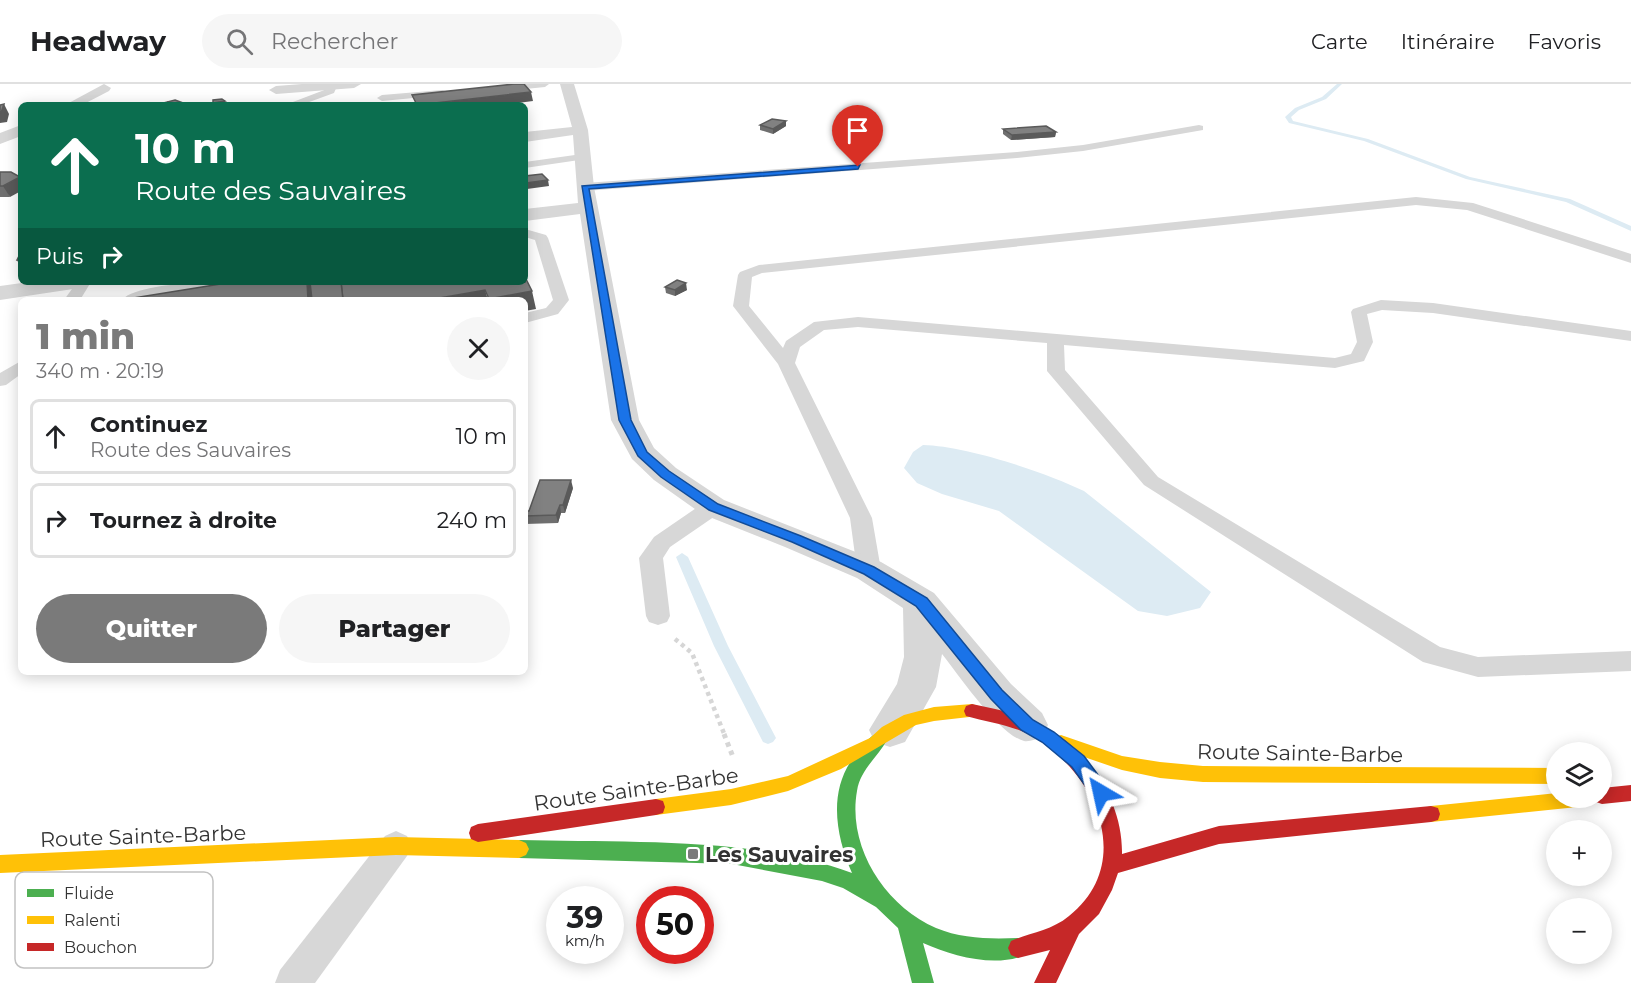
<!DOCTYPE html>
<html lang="fr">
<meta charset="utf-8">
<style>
:root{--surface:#fff;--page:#f6f6f6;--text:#202124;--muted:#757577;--line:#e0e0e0;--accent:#7a7a7a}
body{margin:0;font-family:Montserrat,sans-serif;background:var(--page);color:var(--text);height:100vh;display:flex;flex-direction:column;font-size:22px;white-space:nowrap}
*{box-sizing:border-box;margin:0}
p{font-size:20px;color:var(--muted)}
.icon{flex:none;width:33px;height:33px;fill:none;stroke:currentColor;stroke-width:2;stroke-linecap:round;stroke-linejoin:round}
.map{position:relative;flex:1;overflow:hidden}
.drawer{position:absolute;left:18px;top:213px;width:510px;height:378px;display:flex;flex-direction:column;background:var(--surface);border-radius:9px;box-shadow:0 3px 15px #0003}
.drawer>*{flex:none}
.guide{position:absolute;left:18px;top:18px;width:510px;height:183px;border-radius:9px;box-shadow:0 3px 15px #0003;background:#0b6e4f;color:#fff;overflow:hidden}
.controls{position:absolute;left:1546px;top:658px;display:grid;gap:12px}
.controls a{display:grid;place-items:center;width:66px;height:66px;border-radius:50%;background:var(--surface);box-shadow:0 3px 15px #0003;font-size:30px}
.speed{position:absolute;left:546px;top:802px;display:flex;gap:12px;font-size:30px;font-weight:700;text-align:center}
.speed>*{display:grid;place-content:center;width:78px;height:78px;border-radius:50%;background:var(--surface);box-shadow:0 3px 15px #0003;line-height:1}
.speed small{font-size:15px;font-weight:400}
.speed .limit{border:9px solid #d22;background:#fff;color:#111}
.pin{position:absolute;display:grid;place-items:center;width:51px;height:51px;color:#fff;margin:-62px -26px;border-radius:50% 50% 50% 0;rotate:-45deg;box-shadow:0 0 6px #0007}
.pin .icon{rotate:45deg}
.me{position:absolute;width:66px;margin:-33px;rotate:324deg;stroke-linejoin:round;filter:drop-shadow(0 0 4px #0008)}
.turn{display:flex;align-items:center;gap:21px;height:126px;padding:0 18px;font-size:27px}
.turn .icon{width:78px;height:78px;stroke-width:2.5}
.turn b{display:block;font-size:42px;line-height:51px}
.then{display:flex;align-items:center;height:57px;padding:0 18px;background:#0003;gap:12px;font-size:22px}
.round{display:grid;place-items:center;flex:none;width:63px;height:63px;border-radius:32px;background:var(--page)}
.headline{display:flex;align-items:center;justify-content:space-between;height:102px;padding:0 18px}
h1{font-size:36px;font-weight:800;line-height:45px;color:var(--accent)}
.primary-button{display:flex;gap:12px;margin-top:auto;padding:12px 18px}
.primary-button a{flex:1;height:69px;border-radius:36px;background:var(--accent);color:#fff;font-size:24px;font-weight:800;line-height:69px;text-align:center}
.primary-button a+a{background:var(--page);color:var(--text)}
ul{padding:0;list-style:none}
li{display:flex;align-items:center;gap:18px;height:75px;margin:0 12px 9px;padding:0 6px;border:3px solid var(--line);border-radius:9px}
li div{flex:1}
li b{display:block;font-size:22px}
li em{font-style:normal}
header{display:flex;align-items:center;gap:36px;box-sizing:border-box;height:84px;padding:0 30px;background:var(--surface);border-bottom:2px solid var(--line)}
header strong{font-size:28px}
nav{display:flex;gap:33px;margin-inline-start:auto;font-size:21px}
.search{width:420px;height:54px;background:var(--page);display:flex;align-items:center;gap:15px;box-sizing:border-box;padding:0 21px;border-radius:33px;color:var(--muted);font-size:22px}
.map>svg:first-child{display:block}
.water{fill:#ddebf3}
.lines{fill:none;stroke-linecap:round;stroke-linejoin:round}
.stream{fill:#ddebf3;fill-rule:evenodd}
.path-far1{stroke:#d6d6d6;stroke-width:4.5;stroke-dasharray:4 4;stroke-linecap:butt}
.path{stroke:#d6d6d6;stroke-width:5;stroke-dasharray:4.5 4.5;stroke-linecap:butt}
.lane{fill:#d7d7d7;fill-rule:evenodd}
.street{fill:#d7d7d7;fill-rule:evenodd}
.fast{fill:#4caf50;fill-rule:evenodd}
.slow{fill:#ffc107;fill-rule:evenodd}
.jam{fill:#c62828;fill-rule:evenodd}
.wall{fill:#6f6f6f}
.shaded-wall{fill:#5a5a5a}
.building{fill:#818181;stroke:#5a5a5a;stroke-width:1.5}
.route{fill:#1a73e8;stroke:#114b97;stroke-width:1.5}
.poi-dot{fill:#7a7a7a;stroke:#fff;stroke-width:2}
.labels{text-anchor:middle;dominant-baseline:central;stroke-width:6;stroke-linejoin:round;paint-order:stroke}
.near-street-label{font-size:21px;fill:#333;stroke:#fff}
.near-poi-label{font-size:21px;font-weight:bold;fill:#333;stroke:#fff;text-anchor:start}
.key{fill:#fff;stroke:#c2c2c2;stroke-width:1.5}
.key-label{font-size:16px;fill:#333}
</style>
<header>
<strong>Headway</strong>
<div class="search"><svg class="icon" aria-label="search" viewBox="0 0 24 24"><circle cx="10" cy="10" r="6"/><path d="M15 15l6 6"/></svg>Rechercher</div>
<nav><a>Carte</a><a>Itinéraire</a><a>Favoris</a></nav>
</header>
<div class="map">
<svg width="1631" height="899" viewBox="0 0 1631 899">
<rect width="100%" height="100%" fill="#fff"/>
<path class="water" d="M923,361C966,362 1045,388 1084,407L1211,508L1200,524L1167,532L1138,527L999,427L942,410L917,399L904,384L913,368Z"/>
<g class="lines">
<g class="stream">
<path d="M1337,0H1342L1326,15L1299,26L1291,33L1293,37L1368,55L1470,93L1570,115L1631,142V147L1566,118L1466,95L1364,57L1289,39L1285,33L1295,24L1322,13Z"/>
<path d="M682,469L688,473L728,562L776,654L773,658L768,660L763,658L714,562L676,473Z"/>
</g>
<path class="path-far1" d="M675,555L692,569L725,652"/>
<path class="path" d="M724,650L733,673"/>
<g class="lane">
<path d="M329,0L337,2L334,9L301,21H285L327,5Z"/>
<path d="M518,0H549L545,3L496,8L491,5L496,2Z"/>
<path d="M442,6L445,7V11L382,17L377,14L382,11Z"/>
<path d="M1199,41L1203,42V46L1083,67L1017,74L585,107L579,103L585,99L1017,68L1083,61Z"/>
<path d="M582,70L588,73L586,75L525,84V78Z"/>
<path d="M1416,113L1473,119L1631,170V179L1467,126L1416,121L762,189L752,193L749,222L783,264L786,257L814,238L858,233L1335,274L1351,270L1357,258L1351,228L1353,225L1381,216L1433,219L1631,247V257L1433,229L1382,226L1367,230L1373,258L1364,277L1335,284L1064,261L1065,286L1158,393L1440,563L1478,573L1631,567V587L1478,593L1423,578L1144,401L1047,287V259L858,243L824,246L800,263L795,279L872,434L881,486L877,492L869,494L861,492L857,486L850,434L778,280L733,222L738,191L740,188L759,181Z"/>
<path d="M525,145L546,151L548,154L569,216L558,230L525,239V229L546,224L553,216L535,156L525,153Z"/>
<path d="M77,198H91L80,216H64Z"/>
<path d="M193,198H228L221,202L146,216H122C133,203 175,201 193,198Z"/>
<path d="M21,277V290L6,301L0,302V289Z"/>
<path d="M713,416L721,418L724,423L721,428L670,463L663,474L670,532L667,538L658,541L649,538L646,532L639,474L654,453L705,418Z"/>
<path d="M396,747L407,752L412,762L407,772L315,899H275L280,886L385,752Z"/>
</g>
<g class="street">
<path d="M104,0L111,4L109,7L82,21H65Z"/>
<path d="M302,0H361L354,4L276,10L269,6L276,2Z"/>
<path d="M560,0H574L588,46L594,103L639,336L654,364L676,384L724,416L881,478L934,509L1011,600L1042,629L1048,641L1042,653C1036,655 1030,658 1024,657C999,651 959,591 942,570L936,603L905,658L890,663L875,658L869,646L897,600L904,573L903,524L857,494L785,463L702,430L654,396L632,375L611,336L580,130L525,137V125L578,119L573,51L525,58V48L572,43Z"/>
<path d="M21,41V52L0,60V49Z"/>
<path d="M29,198H84L81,203L73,205L0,216V202Z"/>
</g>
<path class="fast" d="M878,649L884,651L887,656C877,674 860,686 857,707C847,763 885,822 936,844C962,855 991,855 1018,854L1025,857L1028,864L1025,871C995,884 952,872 923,859L934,899H912L898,844L876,823L843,804L822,797L732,780L519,774L512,771L509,765L512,759L519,756C625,759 753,752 852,789C835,750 827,703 858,668C864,661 869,652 878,649Z"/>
<g class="slow">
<path d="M972,620L978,622L980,627L978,632L934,637L916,641L841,685L788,707L731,721L656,731L649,729L647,723L649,717L656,715L731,705L788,692L870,654L882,643L904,631L934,623Z"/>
<path d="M1061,651L1122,672L1160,678L1203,682L1557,684V700L1203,698L1160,694L1122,686L1055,663L1052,658L1055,653Z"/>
<path d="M1557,709V714H1596L1593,720L1587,722L1431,738L1424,736L1422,730L1424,724L1431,722Z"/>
<path d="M396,753L519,756L526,759L529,765L526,771L519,774L396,771L0,789V771Z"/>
</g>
<g class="jam">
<path d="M972,620C995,625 1018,629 1039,640C1087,663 1123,716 1122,770L1219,742L1431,722L1438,724L1440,730L1438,736L1431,738L1219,760L1118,789L1112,806L1099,830L1079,850L1056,899H1034L1050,866L1018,874L1011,871L1008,864L1011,857C1031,848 1051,847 1069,832C1135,779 1097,691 1035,654C1014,641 990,639 966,632L964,627L966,622Z"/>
<path d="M1631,701V717L1602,720L1596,718L1594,714H1602V704Z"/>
<path d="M656,715L663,717L665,723L663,729L656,731L478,758L471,755L469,749L471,743L478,740Z"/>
</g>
</g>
<g class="wall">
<path d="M786,37V42L773,50L760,46V41Z"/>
<path d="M1003,45L1056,48L1055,53L1011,56L1003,50Z"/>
<path d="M0,88L10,113H0Z"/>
<path d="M665,203L687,206L675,212L666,209Z"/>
<path d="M573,404L565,429H561L558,439L525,440V432L529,427Z"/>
</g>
<g class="shaded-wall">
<path d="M531,8L533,17L502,21H417Z"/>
<path d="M225,17L226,21H214L213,19Z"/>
<path d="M4,20L9,30L7,38L0,39V29Z"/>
<path d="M786,37V42L773,50V45Z"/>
<path d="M1056,48L1055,53L1011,56L1012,51Z"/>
<path d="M20,93L21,95V107L10,113L3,102Z"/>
<path d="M548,96L549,102L527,105L526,99Z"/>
<path d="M17,176H21V184Z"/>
<path d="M307,198H310L314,216H308Z"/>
<path d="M686,199L687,206L675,212V206Z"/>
<path d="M485,206L488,216H428Z"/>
<path d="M532,207L536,225L525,227V216H490L489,215Z"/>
<path d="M571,396L573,404L565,429L563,421Z"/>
<path d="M560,421L561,429L558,439L556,431Z"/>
</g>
<g class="building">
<path d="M514,0H524L531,8L417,21L412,11Z"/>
<path d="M222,15L225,17L213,19V16Z"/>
<path d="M175,16L183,19L176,21L167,18Z"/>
<path d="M4,20L1,29H0V21Z"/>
<path d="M772,35L786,37L773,45L760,41Z"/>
<path d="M1046,42L1056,48L1012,51L1003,45Z"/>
<path d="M0,88H11L20,93L3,102H0Z"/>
<path d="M542,90L548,96L526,99L525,98V92Z"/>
<path d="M21,168V176H17Z"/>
<path d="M525,193L532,207L489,215L485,206L428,216H343L341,198H525Z"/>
<path d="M677,196L686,199L675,206L665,203Z"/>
<path d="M233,198H307L308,216H121Z"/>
<path d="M310,198H341L343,216H312Z"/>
<path d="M540,396H571L563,421H560L556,431L525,432V427H529Z"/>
</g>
<path class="route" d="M860,81L858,85L589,105L631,336L647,368L669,387L718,420L801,452L874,483L927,514L1002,606L1033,636L1054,648L1084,672L1107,703L1110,709L1107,714L1101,717L1094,714L1072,683L1042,658L1021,646L991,615L916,522L864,490L792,458L709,426L661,393L638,372L619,336L582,102Z"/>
<rect class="poi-dot" x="687" y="764" width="12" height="12" rx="3"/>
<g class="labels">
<g class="near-street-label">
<text transform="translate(1300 669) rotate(1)">Route Sainte-Barbe</text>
<text transform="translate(636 705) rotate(-8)">Route Sainte-Barbe</text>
<text transform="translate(143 752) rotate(-2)">Route Sainte-Barbe</text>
</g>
<g class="near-poi-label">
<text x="705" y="770">Les Sauvaires</text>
</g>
</g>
<rect x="15" y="788" width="198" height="96" rx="9" class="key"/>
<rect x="27" y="805" width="27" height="8" fill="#4caf50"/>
<rect x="27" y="832" width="27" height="8" fill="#ffc107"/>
<rect x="27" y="859" width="27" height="8" fill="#c62828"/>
<g class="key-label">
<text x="64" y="815">Fluide</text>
<text x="64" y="842">Ralenti</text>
<text x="64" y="869">Bouchon</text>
</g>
</svg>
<div class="controls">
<a><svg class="icon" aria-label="layers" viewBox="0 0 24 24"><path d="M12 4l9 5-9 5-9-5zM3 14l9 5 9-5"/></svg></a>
<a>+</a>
<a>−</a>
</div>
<div class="speed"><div>39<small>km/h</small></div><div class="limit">50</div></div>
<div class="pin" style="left:858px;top:83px;background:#d93025"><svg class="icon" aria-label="arrive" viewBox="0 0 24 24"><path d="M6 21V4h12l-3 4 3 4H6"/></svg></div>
<svg class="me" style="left:1101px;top:709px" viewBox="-20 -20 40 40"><path d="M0-17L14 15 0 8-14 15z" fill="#1a73e8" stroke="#fff" stroke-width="4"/></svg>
<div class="guide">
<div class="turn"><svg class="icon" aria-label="ahead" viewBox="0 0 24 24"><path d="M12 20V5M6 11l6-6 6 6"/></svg><div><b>10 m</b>Route des Sauvaires</div></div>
<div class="then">Puis<svg class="icon" aria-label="right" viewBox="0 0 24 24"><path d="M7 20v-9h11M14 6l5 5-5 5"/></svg></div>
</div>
<section class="drawer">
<div class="headline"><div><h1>1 min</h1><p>340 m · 20:19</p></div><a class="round"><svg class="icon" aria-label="close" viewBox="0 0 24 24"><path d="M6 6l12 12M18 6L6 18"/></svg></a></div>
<ul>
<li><svg class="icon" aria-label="ahead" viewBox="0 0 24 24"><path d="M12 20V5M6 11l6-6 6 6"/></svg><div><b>Continuez</b><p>Route des Sauvaires</p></div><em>10 m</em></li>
<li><svg class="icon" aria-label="right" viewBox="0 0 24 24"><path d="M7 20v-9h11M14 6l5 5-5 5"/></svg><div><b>Tournez à droite</b></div><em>240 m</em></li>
</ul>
<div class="primary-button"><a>Quitter</a><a>Partager</a></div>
</section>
</div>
